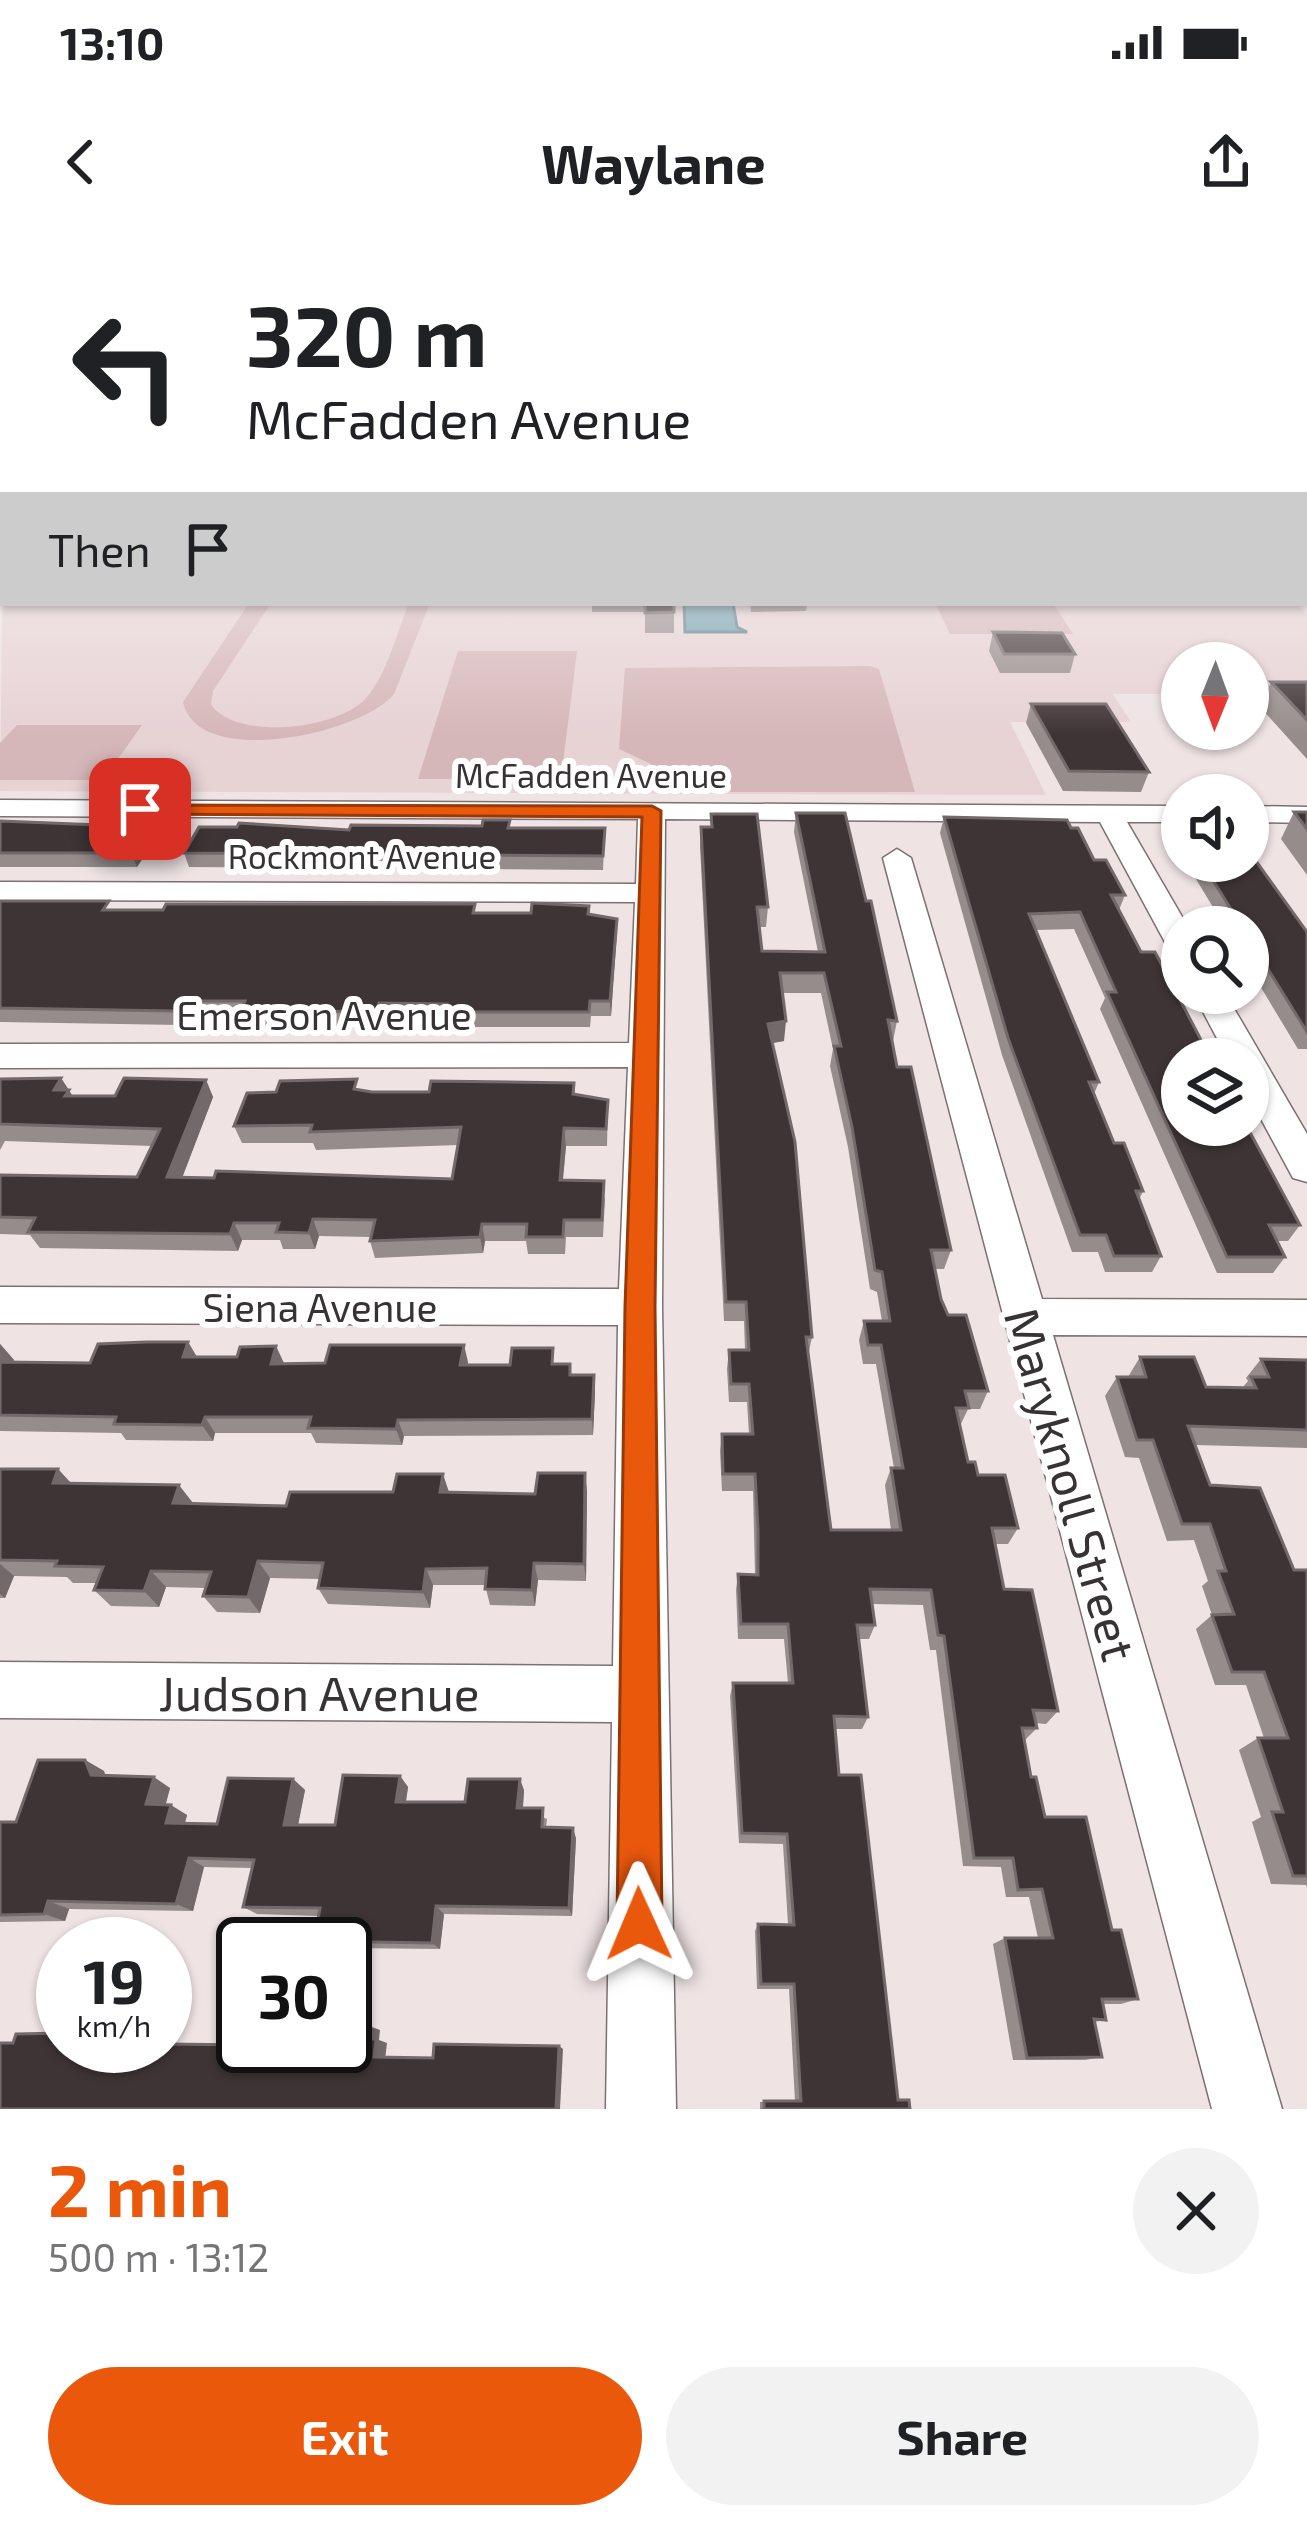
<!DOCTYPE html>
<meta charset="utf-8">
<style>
:root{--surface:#fff;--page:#f2f2f2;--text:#202124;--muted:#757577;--accent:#ea580c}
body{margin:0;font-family:"Exo 2",sans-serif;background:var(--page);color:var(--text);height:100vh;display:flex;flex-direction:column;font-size:45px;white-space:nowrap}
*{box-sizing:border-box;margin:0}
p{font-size:39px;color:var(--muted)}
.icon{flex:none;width:66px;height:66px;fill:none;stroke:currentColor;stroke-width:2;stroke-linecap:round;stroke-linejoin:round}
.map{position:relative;height:1869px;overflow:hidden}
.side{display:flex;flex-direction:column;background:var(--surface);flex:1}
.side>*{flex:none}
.guide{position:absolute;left:0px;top:0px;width:1308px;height:366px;box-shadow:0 3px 9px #0004;background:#fff;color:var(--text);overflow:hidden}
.needle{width:78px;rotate:181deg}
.tools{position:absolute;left:1161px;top:402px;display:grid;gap:24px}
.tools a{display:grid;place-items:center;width:108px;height:108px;border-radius:50%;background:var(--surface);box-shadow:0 3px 9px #0004;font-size:60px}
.speed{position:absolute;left:36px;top:1677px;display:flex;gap:24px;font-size:60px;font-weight:700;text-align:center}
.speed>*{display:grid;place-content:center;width:156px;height:156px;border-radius:50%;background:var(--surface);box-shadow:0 3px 9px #0004;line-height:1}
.speed small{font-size:30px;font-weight:400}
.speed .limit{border:6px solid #111;border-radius:18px;background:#fff;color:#111}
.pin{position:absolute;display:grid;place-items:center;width:102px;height:102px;color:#fff;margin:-51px;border-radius:24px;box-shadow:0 6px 18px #0006}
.me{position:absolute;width:132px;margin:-66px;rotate:359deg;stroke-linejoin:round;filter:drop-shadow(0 0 9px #0008)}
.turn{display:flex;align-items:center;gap:42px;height:252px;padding:0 48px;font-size:54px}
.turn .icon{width:156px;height:156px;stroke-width:2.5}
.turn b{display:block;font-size:84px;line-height:102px}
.then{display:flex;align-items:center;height:114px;padding:0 48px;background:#0003;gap:24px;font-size:45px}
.round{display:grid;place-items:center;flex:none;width:126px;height:126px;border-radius:63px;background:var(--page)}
.overview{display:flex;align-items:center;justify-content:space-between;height:204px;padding:0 48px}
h1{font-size:72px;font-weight:700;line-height:90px;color:var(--accent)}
.primary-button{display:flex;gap:24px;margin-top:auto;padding:24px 48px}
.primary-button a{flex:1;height:138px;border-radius:72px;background:var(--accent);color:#fff;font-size:48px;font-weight:700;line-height:138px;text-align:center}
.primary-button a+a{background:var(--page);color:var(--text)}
.status{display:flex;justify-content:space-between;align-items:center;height:84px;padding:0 60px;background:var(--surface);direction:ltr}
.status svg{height:33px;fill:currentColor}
header{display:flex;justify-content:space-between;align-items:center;height:156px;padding:0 48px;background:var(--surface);font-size:54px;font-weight:700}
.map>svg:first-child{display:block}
.built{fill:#e7d2d4}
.green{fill:#d6b7b9}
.water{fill:#6f9eac;stroke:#5e7e88;stroke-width:3}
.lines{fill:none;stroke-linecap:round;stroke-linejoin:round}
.minor-casing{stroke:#7b7172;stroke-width:3}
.major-casing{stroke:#a3485a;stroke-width:3}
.minor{fill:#fff;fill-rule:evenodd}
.major{fill:#eb98a9;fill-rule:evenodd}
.wall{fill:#968c8c;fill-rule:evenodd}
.shaded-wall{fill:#73686a}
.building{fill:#3e3435;stroke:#73686a;stroke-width:3;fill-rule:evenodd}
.route{fill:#ea580c;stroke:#983908;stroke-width:3}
.labels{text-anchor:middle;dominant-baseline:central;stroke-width:12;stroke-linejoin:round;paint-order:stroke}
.far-street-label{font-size:33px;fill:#373233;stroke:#fff}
.street-label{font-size:39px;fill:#373233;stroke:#fff}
.near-street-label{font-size:48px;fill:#373233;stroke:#fff}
</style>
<div class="status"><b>13:10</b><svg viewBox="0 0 49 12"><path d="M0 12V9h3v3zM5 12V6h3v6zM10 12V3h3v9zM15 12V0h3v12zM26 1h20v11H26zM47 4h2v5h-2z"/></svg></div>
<header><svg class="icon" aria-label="back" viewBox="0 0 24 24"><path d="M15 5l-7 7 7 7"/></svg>Waylane<svg class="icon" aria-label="share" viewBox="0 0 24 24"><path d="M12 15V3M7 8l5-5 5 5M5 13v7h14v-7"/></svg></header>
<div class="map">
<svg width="1307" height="1869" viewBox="0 0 1307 1869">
<rect width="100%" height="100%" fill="#efe3e4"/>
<path class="built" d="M3,303V363H1295L1307,374V454H1248V423H1182V454H1113L1131,482H1010L1046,555L0,551Z"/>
<g class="green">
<path d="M249,363H271L213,451L211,465C238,501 339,490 367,457C387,434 397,392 409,363H430L394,454C362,494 197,530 183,462Z"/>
<path d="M935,363H1053L1073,394H950Z"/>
<path d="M458,411H577L561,539H418Z"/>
<path d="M870,426L879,429L915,552H710L619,509L625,428Z"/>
<path d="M17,485H142L103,540H0V503Z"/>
</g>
<path class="water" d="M684,363H733L737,387L747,392H685Z"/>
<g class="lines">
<g class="minor-casing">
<g id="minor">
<rect x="1305" y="245" width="2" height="10"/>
<path d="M0,289H3L0,300Z"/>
<rect x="1305" y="312" width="2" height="12"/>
<path d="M0,560L1182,566V582H1127L1188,687H1182V713L1166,704L1100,582L665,579L662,1067L676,1869H606L612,1482L0,1478V1422L613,1426L618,1085L0,1083V1047L619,1049L628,827L0,828V804L629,803L635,662L0,660V642L636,644L638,579L0,576Z"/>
<path d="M1248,566L1307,567V583L1248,582Z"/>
<path d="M897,609L911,618L1042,1059L1307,1060V1096L1053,1095L1282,1869H1212L883,618Z"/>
<path d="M1193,753H1225L1307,894V942L1293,938L1248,855V819H1228Z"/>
</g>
</g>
<g class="major-casing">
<rect id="major" x="1305" y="335" width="2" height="16"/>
</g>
<use href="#minor" class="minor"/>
<use href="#major" class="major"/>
</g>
<g class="wall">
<path d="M592,363H674V393H645V372H592Z"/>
<path d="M750,363H807L806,371L751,372Z"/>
<path d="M993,392L1075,414L1070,433H1000L989,411Z"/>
<path d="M1271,442H1307V519L1260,467Z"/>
<path d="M1031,464L1149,532L1141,552L1063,551L1026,483Z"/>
<path d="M1294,572H1307V635L1281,599Z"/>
<path d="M796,573L897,781L893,801L897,827L951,1010L944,1029H935L941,1059L988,1151L980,1169H968L960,1186L968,1222L1018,1288L1008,1304H995L1004,1349L1058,1471L1046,1484L1035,1483L1037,1488L1024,1501L1031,1537L1045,1577L1112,1690L1138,1759L1121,1764H1102L1106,1780L1094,1782L1102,1817L1085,1820H1013L993,1704L1005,1698H1038L1029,1657H1006L1001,1627L963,1626L936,1410H930L923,1365L873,1364L875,1385L869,1399H859L868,1477L862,1489H835L839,1535L898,1860L910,1869H760V1862L795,1861L789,1749H757L755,1691L758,1684H788L783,1604L739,1603L730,1456L733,1443H788L784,1399H738L736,1350L738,1334H755L753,1251H722L720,1211L722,1194H749L747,1162H729L727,1129L729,1110H745L744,1081H724L700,606L701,587H711V574L768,667L766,687H759L762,711L818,712L794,592ZM782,753H821L833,809L830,826L848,907L870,1049L877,1052L882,1081H864L859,1100L863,1124H876L894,1228H891L885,1245L891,1290H831L808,1116L812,1097L773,803L784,801Z"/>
<path d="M944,577L1071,588L1094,620L1125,655L1119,670L1141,712L1300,985L1288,1001H1278L1285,1017L1273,1033H1217L1100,769L1105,758L1074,689L1036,690L1099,842L1094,854L1114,903L1143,951L1139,960L1161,1016L1152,1032H1105L1098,1012H1072L1002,815L940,593Z"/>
<path d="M0,581L148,587L154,601L137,627H0Z"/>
<path d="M511,588H605L603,630L189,627L184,613Z"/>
<path d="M1185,621H1248L1307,692V809H1298L1248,726V687H1225Z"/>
<path d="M0,661L113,670L476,673H531L589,666L590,674L617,679L611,776H591L590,787H448L446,778L383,777L381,785L245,789L240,776L185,775L180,785L0,782Z"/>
<path d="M61,838L72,856H115L206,840L213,857L182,937L452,939L458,905L316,910L313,903H242L234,886L360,850L372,852H429L574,843L575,854L608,860L607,906H566L563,940L605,958L603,997H566L565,1014H528L526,1001H485L483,1013L375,1018L370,1001L371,997L319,996L315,1009H283L280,1000H242L238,1011L40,1008L30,995L0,994V935L137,937L152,906L5,901L0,910V839Z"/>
<path d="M188,1102L197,1117L284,1123L468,1122L467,1125L555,1124L595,1152L593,1195L404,1196L402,1205L316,1203L311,1193H215L213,1201L126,1200L121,1193L0,1191V1104L14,1120L12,1124L90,1123Z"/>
<path d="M1140,1117L1206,1147H1243L1248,1141L1246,1138L1261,1119L1307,1120V1208L1195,1205L1210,1245L1294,1330H1307V1648L1306,1645L1271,1644L1252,1582L1261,1577L1239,1510L1258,1498H1264L1246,1445H1215L1196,1389L1212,1375L1202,1346L1208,1341L1194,1300L1167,1301L1139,1218L1125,1217L1105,1156L1117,1137H1128Z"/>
<path d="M0,1229H58L71,1243L192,1264L286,1266L449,1252L535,1254L585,1233L587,1252L586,1341L538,1340L535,1366L490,1365L485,1345H433L430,1368L328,1364L318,1348L320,1339L270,1338L260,1373L217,1372L203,1356L206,1348L166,1347L159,1367L111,1366L94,1350L97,1343H73L67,1337L14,1336L5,1358H0Z"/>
<path d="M85,1520L104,1531L105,1536L170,1548L165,1565L187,1575L185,1583L217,1584L293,1539L305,1550L298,1585H335L400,1536L408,1547L406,1562H465L524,1550L523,1568L547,1579L546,1587L576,1598L572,1676L444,1674L440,1709L345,1708V1704H319L314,1701L318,1676L257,1674L243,1667L252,1628L204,1627L193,1671L69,1669L65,1681L0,1682V1582H16Z"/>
</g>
<g class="shaded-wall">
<path d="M148,587L154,601L137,627L131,613Z"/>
<path d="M617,679V693L611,776L610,761Z"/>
<path d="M179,761L185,775L180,785L174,771Z"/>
<path d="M379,763L383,777L381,785L377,770Z"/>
<path d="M786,781L784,801L766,804L768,784Z"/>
<path d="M61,838L69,850L79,867L54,850Z"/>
<path d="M206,840L213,857L176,954L167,937Z"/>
<path d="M564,888L566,906L561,958L560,940Z"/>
<path d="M313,979L319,996L315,1009L309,993Z"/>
<path d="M234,983L242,1000L238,1011L230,994Z"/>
<path d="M482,984L485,1001L483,1013L480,997Z"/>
<path d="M188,1102L198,1119L183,1117Z"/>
<path d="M0,1104L14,1120L5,1137L0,1131Z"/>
<path d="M464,1105L468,1122L465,1142L460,1125Z"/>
<path d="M276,1106L284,1123L271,1124Z"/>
<path d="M594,1135L595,1152L593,1195L592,1179Z"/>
<path d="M205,1177L215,1193L213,1201L202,1185Z"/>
<path d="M398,1180L404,1196L402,1205L396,1189Z"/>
<path d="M58,1229L75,1248L53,1243Z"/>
<path d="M585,1233L587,1252L586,1341L584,1324Z"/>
<path d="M443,1234L449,1252H440Z"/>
<path d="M179,1245L193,1263L187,1281L173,1263Z"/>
<path d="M258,1321L270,1338L260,1373L248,1357Z"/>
<path d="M534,1323L538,1340L535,1366L532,1350Z"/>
<path d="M0,1324L14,1336L5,1358L0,1354Z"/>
<path d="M426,1329L433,1345L430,1368L423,1352Z"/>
<path d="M151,1331L166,1347L159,1367L144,1351Z"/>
<path d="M85,1520L104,1531L109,1547L91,1535Z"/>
<path d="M400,1536L408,1547L404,1573L396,1562Z"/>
<path d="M154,1537L170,1548L163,1575L146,1564Z"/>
<path d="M293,1539L305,1550L296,1595L284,1585Z"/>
<path d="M520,1539L524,1550L522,1578L517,1568Z"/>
<path d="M171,1565L187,1575L182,1593L166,1583Z"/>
<path d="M573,1588L576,1598L572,1676L569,1668Z"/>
<path d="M189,1618L204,1627L193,1671L176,1664Z"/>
<path d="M48,1661L69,1669L65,1681L44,1674Z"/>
<path d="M436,1666L444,1674L440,1709L432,1703Z"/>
<path d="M369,1786L380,1790L379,1800L387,1803L385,1820L374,1817L368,1799Z"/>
<path d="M559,1806L563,1809L560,1869H556Z"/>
</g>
<g class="building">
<path d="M1305,251L1307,252V292L1305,291Z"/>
<path d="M645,363H674V372L645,373Z"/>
<path d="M993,392L1062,393L1075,414H1004Z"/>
<path d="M1271,442H1307V480Z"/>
<path d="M1031,464H1106L1149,532L1069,531Z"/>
<path d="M1294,572H1307V589Z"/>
<path d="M796,573H845L866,661H871L897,781L888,780L897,827H911L951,1010H931L941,1059L948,1075H966L988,1151H965L969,1168H956L968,1222H975L978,1235H1005L1018,1288H992L1004,1349L1032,1350L1058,1471L1033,1470L1037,1488H1022L1031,1537H1036L1045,1577H1086L1112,1690H1121L1138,1759H1102L1106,1780L1094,1779L1102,1817L1027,1818L1005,1698H1053L1042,1649L1018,1650L1013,1618H974L944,1396L938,1395L931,1350L870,1349L875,1385H857L868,1477L834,1476L839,1535H861L898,1860H909L910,1869H764V1861H801L794,1744H761L758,1684L794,1685L787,1594L742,1593L733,1443H793L788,1384H741L738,1334L758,1335V1290L755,1234H723L722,1194H753L749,1144H731L729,1110H749L746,1062H726L701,587H712L711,574H757L768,667H757L762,711L825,712ZM780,733H824L841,806H834L852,887L875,1030L882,1032L890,1081H864L868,1105H881L903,1228H891L901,1290H831L806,1097H812L795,902L768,784L786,781Z"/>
<path d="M944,577L1067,580L1071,588H1078L1094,620H1106L1125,655H1111L1141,712H1155L1211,819H1182V885H1246L1300,985H1269L1285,1017H1227L1107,752H1116L1080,672L1029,674L1099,842H1089L1114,903H1124L1143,951H1136L1161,1016H1114L1106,995H1080L1008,798Z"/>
<path d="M483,580H510L508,588H605L603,616L184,613L199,587H237L239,583L349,590L351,585L482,586Z"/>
<path d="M0,581L148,587L131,613H0Z"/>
<path d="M1248,610L1307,692V792L1248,697V687H1242L1201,621H1248Z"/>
<path d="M0,661H109L103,670H163L166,664H475L473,673H531L532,663L589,666L588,674L617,679L610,761H590L589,772H445L447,764L379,763L377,770L239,775L245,761H179L174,771L0,768Z"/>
<path d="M61,838L54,850H69L65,856H115L124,838L206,840L167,937L214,938L216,931L452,939L461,887L310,892L312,885L234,886L247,853L276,852L280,841L357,839L354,849L372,852H429L431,841L574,843L573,854L608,860L606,889L564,888L560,940L604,941L602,980H564L563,997H526L527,984H482L480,997L370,1001L375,980L313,979L309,993L276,992L279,983H234L230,994L28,992L35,978L0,977V935L137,937L160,889L0,884V839Z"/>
<path d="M146,1102H188L183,1117H237L240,1107L276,1106L271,1124L325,1123L330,1105H464L460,1125H510L512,1108H553L552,1124H570V1135H594L592,1179L398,1180L396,1189L308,1188L311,1177H205L202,1185L114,1184L116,1177L0,1175V1122L90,1123L98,1104Z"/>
<path d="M1140,1117H1194L1206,1147L1256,1148L1251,1137H1269L1261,1119L1307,1120V1190L1188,1186L1210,1245L1260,1248L1294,1330H1307V1636H1293L1272,1572H1283L1258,1498H1288L1264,1432H1232L1212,1375L1234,1374L1218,1331H1226L1210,1284H1182L1153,1200H1137L1117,1137H1146Z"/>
<path d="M0,1229H58L53,1243L179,1245L173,1263L286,1266L290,1252H393L397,1234H443L440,1252L535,1254L538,1233H585L584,1324L534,1323L532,1350L485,1349L487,1328L426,1329L423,1352L318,1348L323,1323L258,1321L248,1357L203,1356L211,1332L151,1331L144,1351L94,1350L103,1327L55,1326L57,1321L0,1320Z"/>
<path d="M38,1520H85L91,1535L154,1537L146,1564L171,1565L166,1583L217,1584L228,1538L293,1539L284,1585H335L343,1535L400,1536L396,1562H465L468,1539H520L517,1568H543L542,1587L573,1588L569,1668L436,1666L432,1703L314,1701L320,1668L243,1667L254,1620L189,1618L176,1664L48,1661L44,1674L0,1675V1582H16Z"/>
<path d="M369,1786L368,1799H376L374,1817L433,1818L434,1804L559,1806L556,1869H0V1803H13L16,1794L63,1793V1806H165V1804L345,1806V1787Z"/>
</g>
<linearGradient id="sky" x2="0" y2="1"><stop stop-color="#77abd0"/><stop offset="0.47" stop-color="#f8f2f3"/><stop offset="1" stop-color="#f8f2f3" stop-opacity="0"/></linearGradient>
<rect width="1307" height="495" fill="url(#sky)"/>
<path class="route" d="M133,565L652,566L661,571L655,1067L662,1684L655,1700L639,1707L623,1700L617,1684L625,1067L642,577L140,574L130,569Z"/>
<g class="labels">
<g class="far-street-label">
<text x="591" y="535">McFadden Avenue</text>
<text x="362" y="616">Rockmont Avenue</text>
</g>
<g class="street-label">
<text x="324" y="774">Emerson Avenue</text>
<text x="320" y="1066">Siena Avenue</text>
</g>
<g class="near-street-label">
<text transform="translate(1072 1244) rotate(74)">Maryknoll Street</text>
<text x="319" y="1452">Judson Avenue</text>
</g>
</g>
</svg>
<div class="tools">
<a><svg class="needle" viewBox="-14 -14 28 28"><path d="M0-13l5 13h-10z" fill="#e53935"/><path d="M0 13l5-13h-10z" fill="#757577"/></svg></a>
<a><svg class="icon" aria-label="sound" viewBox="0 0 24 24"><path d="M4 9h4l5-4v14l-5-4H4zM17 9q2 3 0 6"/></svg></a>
<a><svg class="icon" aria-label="search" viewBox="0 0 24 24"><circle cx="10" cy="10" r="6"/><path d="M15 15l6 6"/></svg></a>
<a><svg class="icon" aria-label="layers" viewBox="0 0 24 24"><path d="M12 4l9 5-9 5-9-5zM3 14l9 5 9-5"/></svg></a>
</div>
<div class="speed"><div>19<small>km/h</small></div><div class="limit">30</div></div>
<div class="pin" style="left:140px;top:569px;background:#d93025"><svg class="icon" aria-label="arrive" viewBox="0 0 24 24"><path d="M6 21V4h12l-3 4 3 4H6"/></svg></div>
<svg class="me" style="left:639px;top:1684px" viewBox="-20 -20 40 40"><path d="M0-17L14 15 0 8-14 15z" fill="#ea580c" stroke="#fff" stroke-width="4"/></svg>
<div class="guide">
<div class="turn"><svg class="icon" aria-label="left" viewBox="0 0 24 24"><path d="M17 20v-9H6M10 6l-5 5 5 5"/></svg><div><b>320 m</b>McFadden Avenue</div></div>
<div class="then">Then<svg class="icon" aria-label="arrive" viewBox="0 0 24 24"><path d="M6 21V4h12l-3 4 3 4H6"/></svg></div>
</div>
</div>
<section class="side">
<div class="overview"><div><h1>2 min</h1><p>500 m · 13:12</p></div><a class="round"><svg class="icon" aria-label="close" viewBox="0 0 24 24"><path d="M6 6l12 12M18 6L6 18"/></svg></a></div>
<div class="primary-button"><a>Exit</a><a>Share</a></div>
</section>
